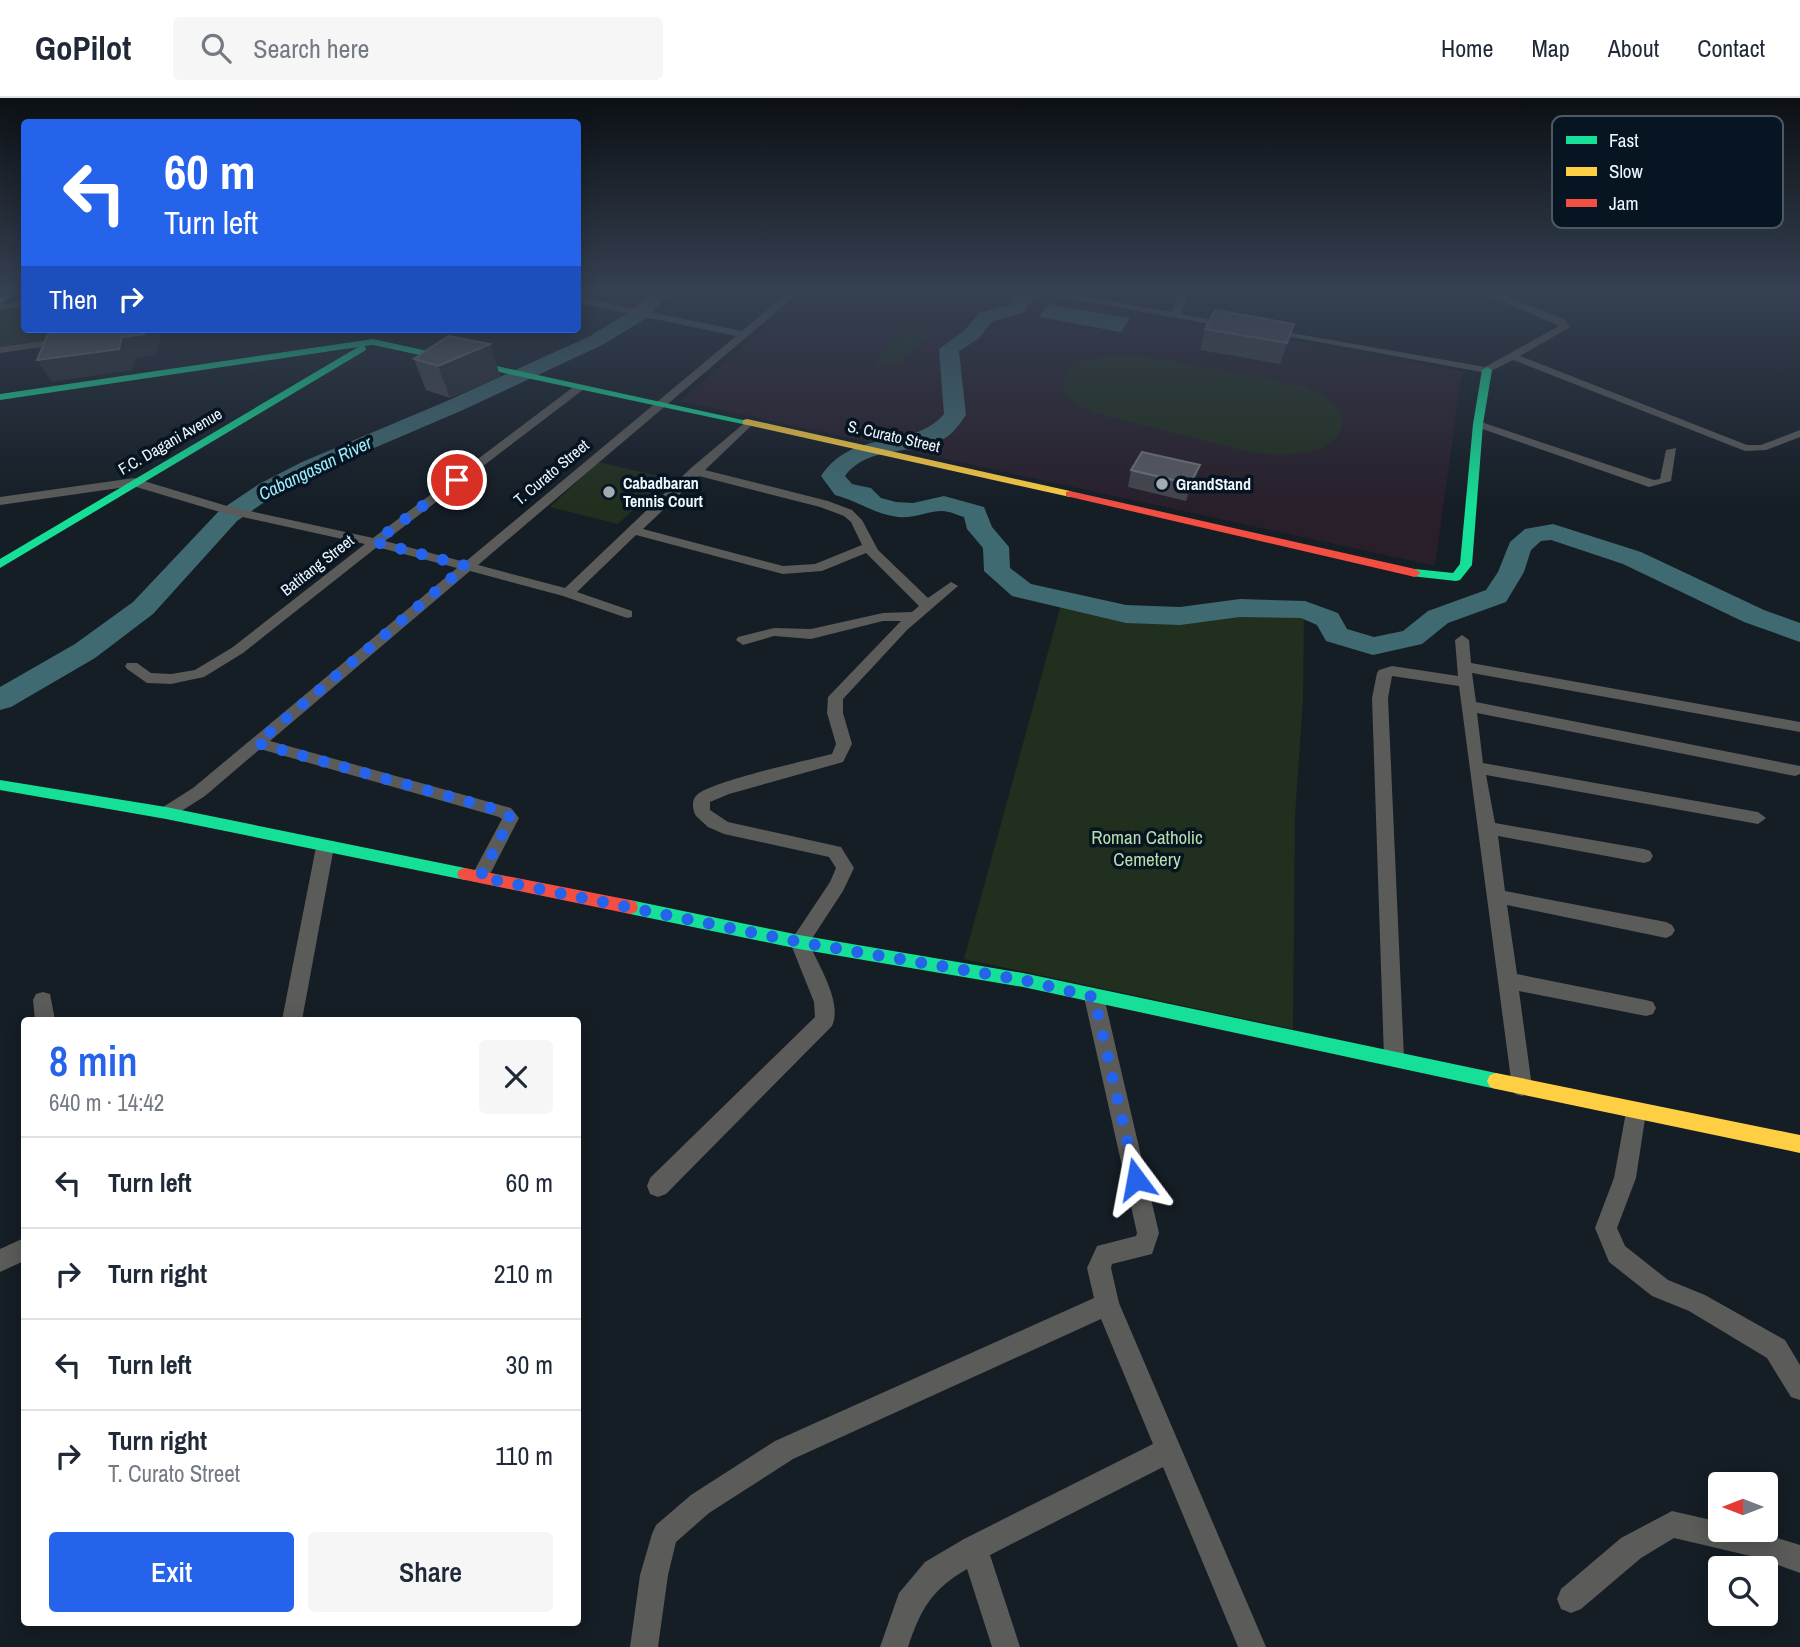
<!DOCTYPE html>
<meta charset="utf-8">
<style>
:root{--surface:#fff;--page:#f6f6f7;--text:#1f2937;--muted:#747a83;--line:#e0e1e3;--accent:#2563eb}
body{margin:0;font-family:"Archivo Narrow",sans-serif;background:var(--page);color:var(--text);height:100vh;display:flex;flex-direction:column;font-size:26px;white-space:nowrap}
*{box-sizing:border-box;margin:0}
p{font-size:23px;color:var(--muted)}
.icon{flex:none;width:38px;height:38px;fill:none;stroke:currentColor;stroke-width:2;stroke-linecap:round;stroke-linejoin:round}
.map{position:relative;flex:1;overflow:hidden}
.panel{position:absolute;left:21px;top:919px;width:560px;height:609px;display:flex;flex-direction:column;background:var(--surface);border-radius:7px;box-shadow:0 4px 18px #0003}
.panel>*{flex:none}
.top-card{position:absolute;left:21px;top:21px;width:560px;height:214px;border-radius:7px;box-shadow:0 4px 18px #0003;background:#2563eb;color:#fff;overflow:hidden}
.needle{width:46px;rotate:270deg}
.tools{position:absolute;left:1708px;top:1374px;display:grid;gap:14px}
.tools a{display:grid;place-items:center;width:70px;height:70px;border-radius:7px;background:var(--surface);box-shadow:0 4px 18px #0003;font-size:35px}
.pin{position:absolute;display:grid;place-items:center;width:60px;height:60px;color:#fff;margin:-30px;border:4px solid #fff;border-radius:50%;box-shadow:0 2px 7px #0007}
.me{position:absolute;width:77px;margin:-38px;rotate:347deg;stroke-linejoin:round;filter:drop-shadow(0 0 5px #0008)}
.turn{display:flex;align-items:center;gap:24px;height:147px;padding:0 28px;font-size:32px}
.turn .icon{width:91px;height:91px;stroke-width:2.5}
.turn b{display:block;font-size:49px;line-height:60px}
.then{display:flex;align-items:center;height:66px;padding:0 28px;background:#0003;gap:14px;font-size:26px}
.round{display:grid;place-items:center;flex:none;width:74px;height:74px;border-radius:7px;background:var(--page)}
.overview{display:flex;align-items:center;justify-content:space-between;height:119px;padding:0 28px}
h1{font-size:42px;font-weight:600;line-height:52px;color:var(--accent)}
.primary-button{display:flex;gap:14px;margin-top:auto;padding:14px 28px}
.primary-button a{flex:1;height:80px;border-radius:7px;background:var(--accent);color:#fff;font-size:28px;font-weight:600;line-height:80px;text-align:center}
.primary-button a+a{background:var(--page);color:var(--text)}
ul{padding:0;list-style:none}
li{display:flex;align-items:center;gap:21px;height:91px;padding:0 28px;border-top:2px solid var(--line)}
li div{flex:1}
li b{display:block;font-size:26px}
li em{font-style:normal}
header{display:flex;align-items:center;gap:42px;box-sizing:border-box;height:98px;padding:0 35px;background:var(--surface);border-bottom:2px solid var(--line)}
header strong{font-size:33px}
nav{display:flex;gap:38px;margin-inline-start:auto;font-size:24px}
.search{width:490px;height:63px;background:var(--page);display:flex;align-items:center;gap:18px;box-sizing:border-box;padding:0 24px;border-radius:7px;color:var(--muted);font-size:26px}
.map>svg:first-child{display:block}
.education{fill:#281f2b}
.green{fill:#212f1e}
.water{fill:#406a71}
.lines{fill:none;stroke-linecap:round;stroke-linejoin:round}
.river{fill:#406a71;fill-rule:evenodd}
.street{fill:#5b5b59;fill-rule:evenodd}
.fast{fill:#16e098;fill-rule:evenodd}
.slow{fill:#ffcf43;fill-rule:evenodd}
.jam{fill:#f24e42;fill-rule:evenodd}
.wall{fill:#45464d}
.shaded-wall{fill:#2a2e35}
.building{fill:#575960;stroke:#6f7279;stroke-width:2}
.route{stroke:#2563eb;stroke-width:12;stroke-dasharray:0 21.6}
.poi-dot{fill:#a2aab2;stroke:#071421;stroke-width:2.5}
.labels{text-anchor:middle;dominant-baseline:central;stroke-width:7;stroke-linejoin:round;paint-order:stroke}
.far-street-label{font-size:16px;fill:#eef6fe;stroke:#071421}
.far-poi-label{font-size:16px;font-weight:bold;fill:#eef6fe;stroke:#071421;text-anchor:start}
.far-water-label{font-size:18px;font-style:italic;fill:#9deefb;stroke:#071421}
.park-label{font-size:19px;fill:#b9deaa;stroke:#071421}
.key{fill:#071421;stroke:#4c5863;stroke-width:2}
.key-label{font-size:19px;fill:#eef6fe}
</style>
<header>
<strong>GoPilot</strong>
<div class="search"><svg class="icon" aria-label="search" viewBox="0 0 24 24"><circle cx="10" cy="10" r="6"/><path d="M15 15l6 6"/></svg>Search here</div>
<nav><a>Home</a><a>Map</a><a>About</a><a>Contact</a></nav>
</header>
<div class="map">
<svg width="1800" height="1549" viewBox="0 0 1800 1549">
<rect width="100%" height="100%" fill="#151d25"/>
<path class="education" d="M809,192H1004L1462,273L1435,468L680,303Z"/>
<g class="green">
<path d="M24,210V231H140L0,250V216Z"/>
<path d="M905,230L928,235L898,266L875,269L873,265Z"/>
<path d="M1114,257L1146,258L1303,288L1326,299L1339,310L1343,325L1341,333L1337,340L1318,352L1285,357L1254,355L1094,315L1072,304L1063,289C1064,263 1093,259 1114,257Z"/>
<path d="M598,364L667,380L618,426L550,409Z"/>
<path d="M1062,503L1126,522H1185L1244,511L1304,515L1303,602L1295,717L1293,931L964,861Z"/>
</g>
<path class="water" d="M1049,206L1130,220L1121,234L1039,219Z"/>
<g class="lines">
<g class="river">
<path d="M654,192H674L645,221L604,246L463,312L318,374L276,396L237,423L153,516L95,560L11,609L0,612V589L75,546L133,504L219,413L259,386L302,364L447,303L590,238L631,213Z"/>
<path d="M1021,192H1040L1023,215L993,223L978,241L959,253L966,317C961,324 955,333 948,338C919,359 869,345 845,378L852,386L871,390L881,400L896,404L913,405L944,398L984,409L992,429L1009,449L1010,470L1031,486L1126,507L1180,509L1240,501L1305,503L1338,515L1347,531L1374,539L1403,533L1428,513L1486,492L1498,474L1510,444L1525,431L1553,426L1641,454L1764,512L1800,525V544L1744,524L1623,466L1551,442L1541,443L1531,452L1524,474L1506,504L1448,525L1422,546L1373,557L1326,543L1317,527L1301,520L1240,519L1180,527L1126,525L1012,498L984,473L983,450L967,431L964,419C957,417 949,413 942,413C927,413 914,421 898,419C874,416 858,403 835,397L821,378C855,328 911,354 944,316L939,251L964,233L979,215L1009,207Z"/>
</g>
<g class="street">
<path d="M791,192H802L478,467L565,490L691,370L748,322L752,323V327L705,372L828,403L852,412L862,422L878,452L928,500L951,484L958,488L907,532L843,601V615L852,646L843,664L729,696L710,704V712L728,724L841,749L854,770L843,793L809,845C818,867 843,904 832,928L666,1096L658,1099L650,1096L647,1088L650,1080L815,919L814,904L790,844L830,784L836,770L829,759L724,736L708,729L696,718C693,713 691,703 696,698C707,684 809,662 832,656L836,646L827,615L828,599L901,523H883L811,541L774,538L743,547L736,542L738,539L774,530L811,531L883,515L912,514L919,508L866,455L822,473L783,476L636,437L577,494L632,513V519L627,520L563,498L470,473L270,643L511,710L519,720L486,784H474L471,779L502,721L499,719L260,651L205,698L172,719L166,721L158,715L160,711L193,690L457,470L377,449L243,555L204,579L171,586L147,585L127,571L125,568L127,565H137L151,575L171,576L195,572L233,549L365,446L220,414L133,388L0,407V399L134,380L227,408L373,440L576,287H584V291L385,443L465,464L736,238L578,205V199L742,233ZM699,378L820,409L844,418L851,424L862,447L815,466L783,468L643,431Z"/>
<path d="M1023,192H1045L1172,214L1180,192H1190L1181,216L1236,227L1231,230Z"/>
<path d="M1476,192H1490L1564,221L1570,229L1520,258L1747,347H1761L1800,332V339L1766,352L1745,353L1513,262L1487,275L1264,234L1269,231L1485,269L1559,228Z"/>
<path d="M24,203V209L0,212V206Z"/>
<path d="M66,240L70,241V245L0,255V249Z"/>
<path d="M1478,323L1654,382L1660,381L1666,352L1676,350L1671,383L1649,389L1474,328V324Z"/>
<path d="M1462,537L1469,542L1471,565L1800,624V634L1472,575L1476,604L1800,668V676L1795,678L1477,615L1483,665L1758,714L1766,720L1758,726L1486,677L1495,725L1644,751L1650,753L1653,758L1650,763L1644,765L1498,738L1505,793L1666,824L1672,827L1675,832L1672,837L1666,840L1507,807L1517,876L1646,902L1653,904L1656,910L1653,916L1646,918L1519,893L1532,989L1529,996L1522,998L1515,996L1512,989L1459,588L1392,578L1388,600L1404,960L1401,966L1394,969L1387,966L1384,960L1372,600L1377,575L1379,572L1392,568L1458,578L1455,542Z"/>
<path d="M325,742L331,744L334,749L302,922H282L316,749L319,744Z"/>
<path d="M1094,891L1101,893L1104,899L1159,1135L1152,1156L1112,1166L1111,1170L1119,1205L1266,1549H1238L1163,1369L990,1457L1020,1549H992L967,1471C931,1492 921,1511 908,1549H880L899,1495L925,1464L964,1441L1153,1346L1101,1221L793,1361L709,1415L676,1444L668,1477L658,1549H630L640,1477L652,1436L656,1427L691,1397L775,1343L1094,1200L1087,1170L1097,1148L1136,1138L1137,1135L1084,899L1087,893Z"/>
<path d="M43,894L50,896L55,922H35L33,902L36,896Z"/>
<path d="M1636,1004L1643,1007L1646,1014L1636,1080L1617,1130L1625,1148L1668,1182L1705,1197L1785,1242L1800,1267V1302L1791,1299L1767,1260L1689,1213L1652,1198L1609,1164L1595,1130L1614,1080L1626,1014L1629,1007Z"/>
<path d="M24,1140V1163L0,1174V1151Z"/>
<path d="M1672,1413L1720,1424V1432H1751L1800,1447V1475L1759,1460L1674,1440L1641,1460L1581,1511L1571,1515L1561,1511L1557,1501L1561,1491L1621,1440Z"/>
</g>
<g class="fast">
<path d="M11,192H21L0,206V199Z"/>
<path d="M373,241L752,324L747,327L373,247L365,248L366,252L0,470V461L358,249L0,302V296Z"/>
<path d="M1487,269L1492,272L1483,326L1472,467L1460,482L1456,483L1411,478L1409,475L1415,471L1453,475L1460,466L1473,326L1482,272Z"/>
<path d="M0,682L166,709L465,770L471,772L473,776L471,780L465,782L166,721L0,692Z"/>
<path d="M630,802L799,837L1023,875L1496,975L1502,977L1505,983L1502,989L1496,991L1023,889L799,851L630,816L624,814L622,809L624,804Z"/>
</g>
<g class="slow">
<path d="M747,321L1070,393L1075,396L1070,399L743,326V322Z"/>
<path d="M1496,975L1800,1037V1055L1496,991L1490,989L1487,983L1490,977Z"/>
</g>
<g class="jam">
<path d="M1070,393L1415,471L1421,475L1415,479L1066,398V394Z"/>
<path d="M465,770L630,802L636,804L638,809L636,814L630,816L465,782L459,780L457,776L459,772Z"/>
</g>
</g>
<g class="wall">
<path d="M1294,226L1280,266L1200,252L1205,231Z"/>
<path d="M490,246L500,278L450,300L426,292L414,261Z"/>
<path d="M1131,372L1195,384L1186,403L1128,389Z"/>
</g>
<g class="shaded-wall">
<path d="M1294,226L1288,247L1280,266L1287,245Z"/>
<path d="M145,231H161L162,233L156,257L135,260L132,272L52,284L37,262L122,239Z"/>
<path d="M490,246L500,278L450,300L438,268Z"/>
<path d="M1200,367L1195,384L1186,403L1190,386Z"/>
</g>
<g class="building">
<path d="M1215,212L1294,226L1287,245L1205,231Z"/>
<path d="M50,231H145L144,236L122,239L119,251L37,262Z"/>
<path d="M448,238L490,246L438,268L414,261Z"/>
<path d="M1142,354L1200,367L1190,386L1131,372Z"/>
</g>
<linearGradient id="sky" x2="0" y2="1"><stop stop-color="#0c1014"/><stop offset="0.47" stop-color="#354051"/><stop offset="1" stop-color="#354051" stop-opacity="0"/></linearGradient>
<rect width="1800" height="409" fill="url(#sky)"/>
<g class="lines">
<path class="route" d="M457,382L375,444L466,468L257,645L505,714L511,720L480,779L799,844L1023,882L1094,899L1136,1081"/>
</g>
<g class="poi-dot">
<circle cx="1162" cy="386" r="7"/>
<circle cx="609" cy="394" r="7"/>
</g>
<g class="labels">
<g class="far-street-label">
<text transform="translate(894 338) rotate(13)">S. Curato Street</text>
<text transform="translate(170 343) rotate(-30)">F.C. Dagani Avenue</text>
<text transform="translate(551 374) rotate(-40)">T. Curato Street</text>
<text transform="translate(317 467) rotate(-38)">Batitang Street</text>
</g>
<g class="far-poi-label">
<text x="623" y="385">Cabadbaran<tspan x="623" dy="18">Tennis Court</tspan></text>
<text x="1176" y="386">GrandStand</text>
</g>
<g class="far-water-label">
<text transform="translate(315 370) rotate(-26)">Cabangasan River</text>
</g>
<g class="park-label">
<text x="1147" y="739">Roman Catholic<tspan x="1147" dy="22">Cemetery</tspan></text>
</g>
</g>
<rect x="1552" y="18" width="231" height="112" rx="10" class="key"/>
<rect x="1566" y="38" width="31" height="8" fill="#16e098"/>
<rect x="1566" y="69" width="31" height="9" fill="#ffcf43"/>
<rect x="1566" y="101" width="31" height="8" fill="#f24e42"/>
<g class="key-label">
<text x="1609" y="49">Fast</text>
<text x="1609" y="80">Slow</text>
<text x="1609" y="112">Jam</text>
</g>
</svg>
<div class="tools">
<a><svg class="needle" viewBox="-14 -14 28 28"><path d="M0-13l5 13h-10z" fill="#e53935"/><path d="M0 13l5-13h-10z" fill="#747a83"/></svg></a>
<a><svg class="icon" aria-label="search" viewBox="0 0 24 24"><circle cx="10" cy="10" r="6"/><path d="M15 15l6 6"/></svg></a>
</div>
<div class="pin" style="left:457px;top:382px;background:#d93025"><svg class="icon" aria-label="arrive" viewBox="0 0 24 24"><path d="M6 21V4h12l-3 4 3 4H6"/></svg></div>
<svg class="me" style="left:1136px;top:1081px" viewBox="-20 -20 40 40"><path d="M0-17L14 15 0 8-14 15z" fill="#2563eb" stroke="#fff" stroke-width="4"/></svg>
<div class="top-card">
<div class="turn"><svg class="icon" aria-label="left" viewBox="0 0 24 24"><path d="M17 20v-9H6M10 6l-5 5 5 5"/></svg><div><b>60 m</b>Turn left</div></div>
<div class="then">Then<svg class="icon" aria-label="right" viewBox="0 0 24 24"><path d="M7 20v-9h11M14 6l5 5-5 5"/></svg></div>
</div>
<section class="panel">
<div class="overview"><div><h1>8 min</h1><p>640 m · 14:42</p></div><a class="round"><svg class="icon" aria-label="close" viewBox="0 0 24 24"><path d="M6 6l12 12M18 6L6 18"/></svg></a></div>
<ul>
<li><svg class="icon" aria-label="left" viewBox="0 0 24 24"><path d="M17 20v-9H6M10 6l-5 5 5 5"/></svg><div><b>Turn left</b></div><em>60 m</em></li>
<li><svg class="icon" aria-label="right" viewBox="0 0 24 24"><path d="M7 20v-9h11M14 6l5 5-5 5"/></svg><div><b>Turn right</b></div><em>210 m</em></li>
<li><svg class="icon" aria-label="left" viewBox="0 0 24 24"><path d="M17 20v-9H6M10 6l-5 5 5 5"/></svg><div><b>Turn left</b></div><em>30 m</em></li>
<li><svg class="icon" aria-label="right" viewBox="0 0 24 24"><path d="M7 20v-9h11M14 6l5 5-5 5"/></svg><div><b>Turn right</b><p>T. Curato Street</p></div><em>110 m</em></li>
</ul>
<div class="primary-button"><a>Exit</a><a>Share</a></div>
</section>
</div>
